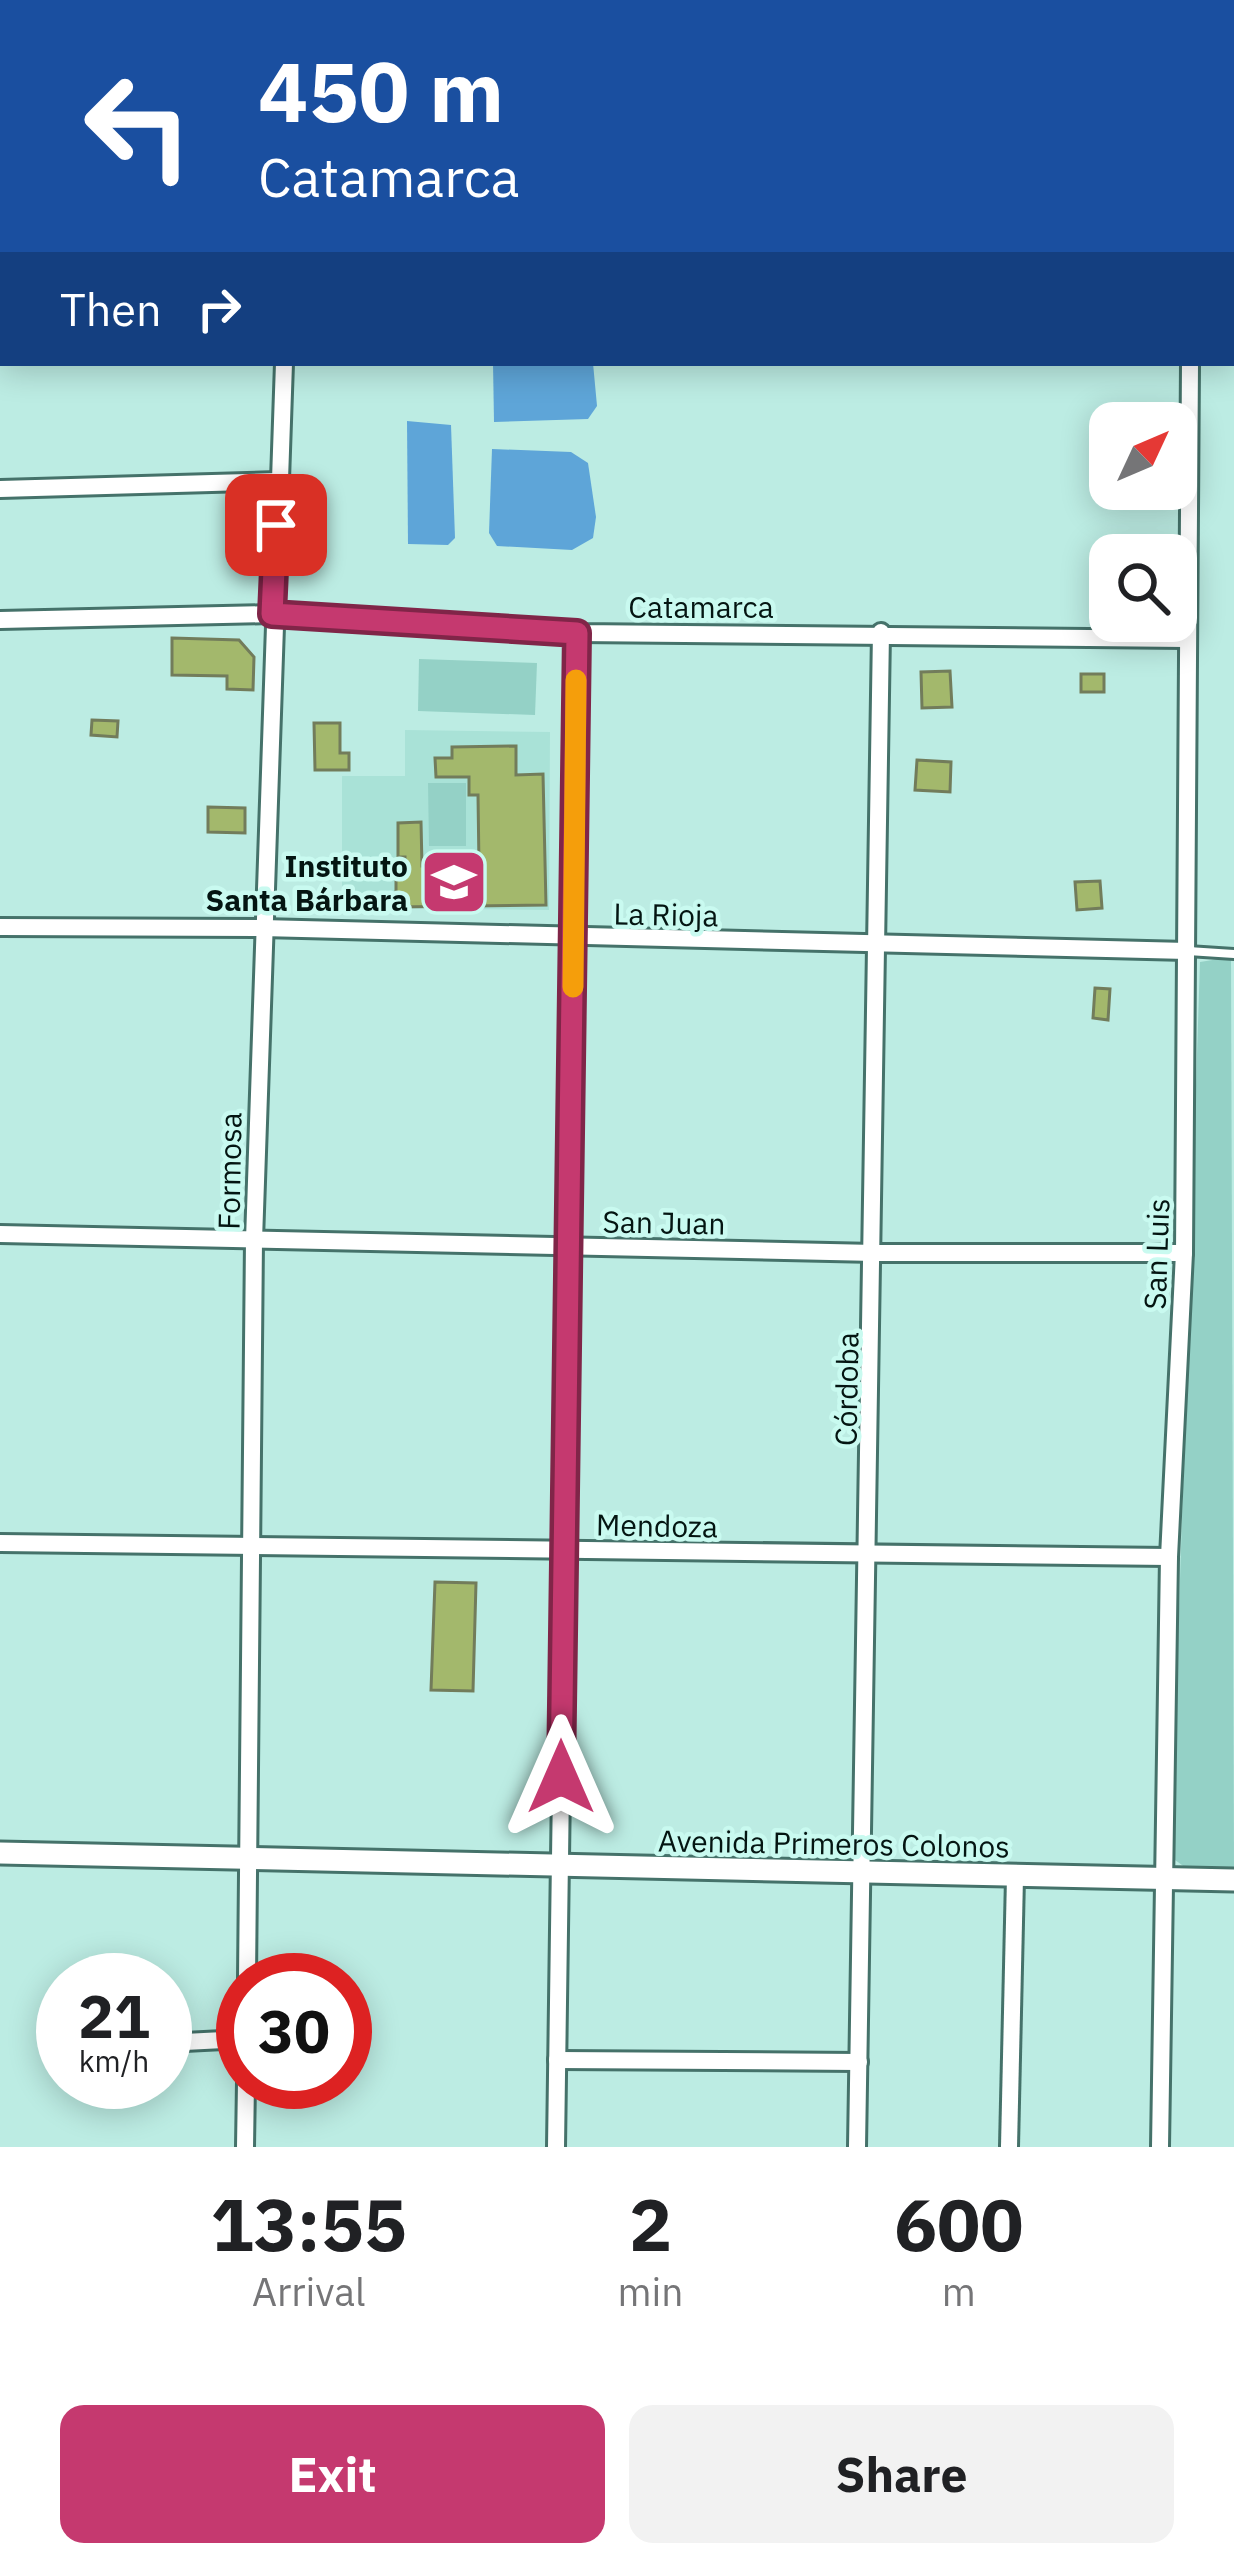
<!DOCTYPE html>
<meta charset="utf-8">
<style>
:root{--surface:#fff;--page:#f2f2f2;--text:#202124;--muted:#757577;--accent:#c5396f}
body{margin:0;font-family:"IBM Plex Sans",sans-serif;background:var(--page);color:var(--text);height:100vh;display:flex;flex-direction:column;font-size:45px;white-space:nowrap}
*{box-sizing:border-box;margin:0}
p{font-size:39px;color:var(--muted)}
.icon{flex:none;width:66px;height:66px;fill:none;stroke:currentColor;stroke-width:2;stroke-linecap:round;stroke-linejoin:round}
.map{position:relative;height:2147px;overflow:hidden}
.panel{display:flex;flex-direction:column;background:var(--surface);flex:1}
.panel>*{flex:none}
.top-card{position:absolute;left:0px;top:0px;width:1236px;height:366px;box-shadow:0 6px 30px #0003;background:#1a4fa0;color:#fff;overflow:hidden}
.needle{width:78px;rotate:46deg}
.controls{position:absolute;left:1089px;top:402px;display:grid;gap:24px}
.controls a{display:grid;place-items:center;width:108px;height:108px;border-radius:24px;background:var(--surface);box-shadow:0 6px 30px #0003;font-size:60px}
.speed{position:absolute;left:36px;top:1953px;display:flex;gap:24px;font-size:60px;font-weight:700;text-align:center}
.speed>*{display:grid;place-content:center;width:156px;height:156px;border-radius:50%;background:var(--surface);box-shadow:0 6px 30px #0003;line-height:1}
.speed small{font-size:30px;font-weight:400}
.speed .limit{border:18px solid #d22;background:#fff;color:#111}
.pin{position:absolute;display:grid;place-items:center;width:102px;height:102px;color:#fff;margin:-51px;border-radius:24px;box-shadow:0 6px 18px #0006}
.me{position:absolute;width:132px;margin:-66px;rotate:0deg;stroke-linejoin:round;filter:drop-shadow(0 0 9px #0008)}
.turn{display:flex;align-items:center;gap:42px;height:252px;padding:0 60px;font-size:54px}
.turn .icon{width:156px;height:156px;stroke-width:2.5}
.turn b{display:block;font-size:84px;line-height:102px}
.then{display:flex;align-items:center;height:114px;padding:0 60px;background:#0003;gap:24px;font-size:45px}
.eta{display:flex;justify-content:space-evenly;align-items:center;height:204px;text-align:center}
.eta b{font-size:72px;font-weight:800;line-height:84px}
.button{display:flex;gap:24px;margin-top:auto;padding:24px 60px}
.button a{flex:1;height:138px;border-radius:24px;background:var(--accent);color:#fff;font-size:48px;font-weight:800;line-height:138px;text-align:center}
.button a+a{background:var(--page);color:var(--text)}
.map>svg:first-child{display:block}
.built{fill:#a9e2d7}
.green{fill:#94d1c6}
.water{fill:#5ea5d8}
.building{fill:#a3b86c;stroke:#727c5b;stroke-width:3}
.lines{fill:none;stroke-linecap:round;stroke-linejoin:round}
.service-casing{stroke:#45726a;stroke-width:14}
.minor-casing{stroke:#45726a;stroke-width:22}
.tertiary-casing{stroke:#45726a;stroke-width:27}
.service{stroke:#fff;stroke-width:8}
.minor{stroke:#fff;stroke-width:16}
.tertiary{stroke:#fff;stroke-width:21}
.route-casing{stroke:#802548;stroke-width:30}
.route{stroke:#c5396f;stroke-width:21}
.slow{stroke:#f59e0b;stroke-width:21}
.labels{text-anchor:middle;dominant-baseline:central;stroke-width:9;stroke-linejoin:round;paint-order:stroke}
.street-label{font-size:30px;fill:#041512;stroke:#c9faf0}
.poi-label{font-size:30px;font-weight:bold;fill:#041512;stroke:#c9faf0;text-anchor:end}
</style>
<div class="map">
<svg width="1234" height="2147" viewBox="0 0 1234 2147">
<rect width="100%" height="100%" fill="#bcece3"/>
<path class="built" d="M405,730L550,732L549,910L342,908V776H405Z"/>
<g class="green">
<path d="M419,659L537,663L535,715L418,711Z"/>
<path d="M428,783H466V846H429Z"/>
<path d="M1231,957L1234,1869L1186,1868L1171,1857L1200,962Z"/>
</g>
<g class="water">
<path d="M493,363H593L597,406L588,419L494,422Z"/>
<path d="M407,421L451,425L455,538L448,545L408,544Z"/>
<path d="M492,449L571,452L588,463L596,517L593,538L572,550L497,546L489,533Z"/>
</g>
<g class="building">
<path d="M172,638L239,640L254,657L253,690L227,689V676L172,675Z"/>
<path d="M950,671L952,707L922,708L921,672Z"/>
<rect x="1081" y="674" width="23" height="18"/>
<path d="M92,720L118,721L117,737L91,735Z"/>
<path d="M314,723H340V753H349V770H315Z"/>
<path d="M516,746V775L543,774L546,905L396,907V871H405V857H398V823L421,822L422,866H479L478,795H469V777H436L435,758H452V747Z"/>
<path d="M917,760L951,762L950,792L915,790Z"/>
<path d="M208,807L245,808V833L208,832Z"/>
<path d="M1100,881L1102,908L1077,910L1075,882Z"/>
<path d="M1095,988L1110,989L1108,1020L1093,1018Z"/>
<path d="M435,1582L476,1583L473,1691L431,1690Z"/>
</g>
<g class="lines">
<g class="service-casing">
<path id="service" d="M1188,951L1234,954"/>
</g>
<g class="minor-casing">
<g id="minor">
<path d="M1195,3V0"/>
<path d="M0,489L278,481"/>
<path d="M0,620L272,614L577,633L1186,639"/>
<path d="M0,927L262,928L1187,951"/>
<path d="M0,1234L875,1253H1184"/>
<path d="M0,1543L1169,1557"/>
<path d="M247,1980L254,1240L284,363"/>
<path d="M165,2043L243,2039"/>
<path d="M557,2060L859,2062"/>
<path d="M245,2147L246,2082"/>
<path d="M556,2147L577,633"/>
<path d="M857,2147L881,632"/>
<path d="M1009,2147L1015,1877"/>
<path d="M1160,2147L1169,1557L1184,1253L1190,363"/>
</g>
</g>
<g class="tertiary-casing">
<path id="tertiary" d="M0,1853L1234,1880"/>
</g>
<use href="#service" class="service"/>
<use href="#minor" class="minor"/>
<use href="#tertiary" class="tertiary"/>
</g>
<g class="lines">
<g class="route-casing">
<path id="route" d="M276,525L272,614L577,633L561,1777"/>
</g>
<use href="#route" class="route"/>
<path class="slow" d="M573,987L576,680"/>
</g>
<defs>
<g id="school-square" transform="scale(3.45)"><rect x="-9" y="-9" width="18" height="18" rx="4" fill="#c5396f" stroke="#c9faf0"/><path d="M0-5L7-2L0 1L-7-2ZM-4 1L0 2.5L4 1V4Q0 6-4 4Z" fill="#fff"/></g>
</defs>
<g fill-rule="evenodd">
<use href="#school-square" x="454" y="882"/>
</g>
<g class="labels">
<g class="street-label">
<text x="701" y="606">Catamarca</text>
<text transform="translate(666 914) rotate(1)">La Rioja</text>
<text transform="translate(229 1171) rotate(-89)">Formosa</text>
<text transform="translate(664 1222) rotate(1)">San Juan</text>
<text transform="translate(1156 1254) rotate(-88)">San Luis</text>
<text transform="translate(846 1389) rotate(-89)">Córdoba</text>
<text transform="translate(657 1525) rotate(1)">Mendoza</text>
<text transform="translate(834 1843) rotate(1)">Avenida Primeros Colonos</text>
</g>
<g class="poi-label">
<text x="408" y="865">Instituto<tspan x="408" dy="34">Santa Bárbara</tspan></text>
</g>
</g>
</svg>
<div class="controls">
<a><svg class="needle" viewBox="-14 -14 28 28"><path d="M0-13l5 13h-10z" fill="#e53935"/><path d="M0 13l5-13h-10z" fill="#757577"/></svg></a>
<a><svg class="icon" aria-label="search" viewBox="0 0 24 24"><circle cx="10" cy="10" r="6"/><path d="M15 15l6 6"/></svg></a>
</div>
<div class="speed"><div>21<small>km/h</small></div><div class="limit">30</div></div>
<div class="pin" style="left:276px;top:525px;background:#d93025"><svg class="icon" aria-label="arrive" viewBox="0 0 24 24"><path d="M6 21V4h12l-3 4 3 4H6"/></svg></div>
<svg class="me" style="left:561px;top:1777px" viewBox="-20 -20 40 40"><path d="M0-17L14 15 0 8-14 15z" fill="#c5396f" stroke="#fff" stroke-width="4"/></svg>
<div class="top-card">
<div class="turn"><svg class="icon" aria-label="left" viewBox="0 0 24 24"><path d="M17 20v-9H6M10 6l-5 5 5 5"/></svg><div><b>450 m</b>Catamarca</div></div>
<div class="then">Then<svg class="icon" aria-label="right" viewBox="0 0 24 24"><path d="M7 20v-9h11M14 6l5 5-5 5"/></svg></div>
</div>
</div>
<section class="panel">
<div class="eta">
<div><b>13:55</b><p>Arrival</p></div>
<div><b>2</b><p>min</p></div>
<div><b>600</b><p>m</p></div>
</div>
<div class="button"><a>Exit</a><a>Share</a></div>
</section>
